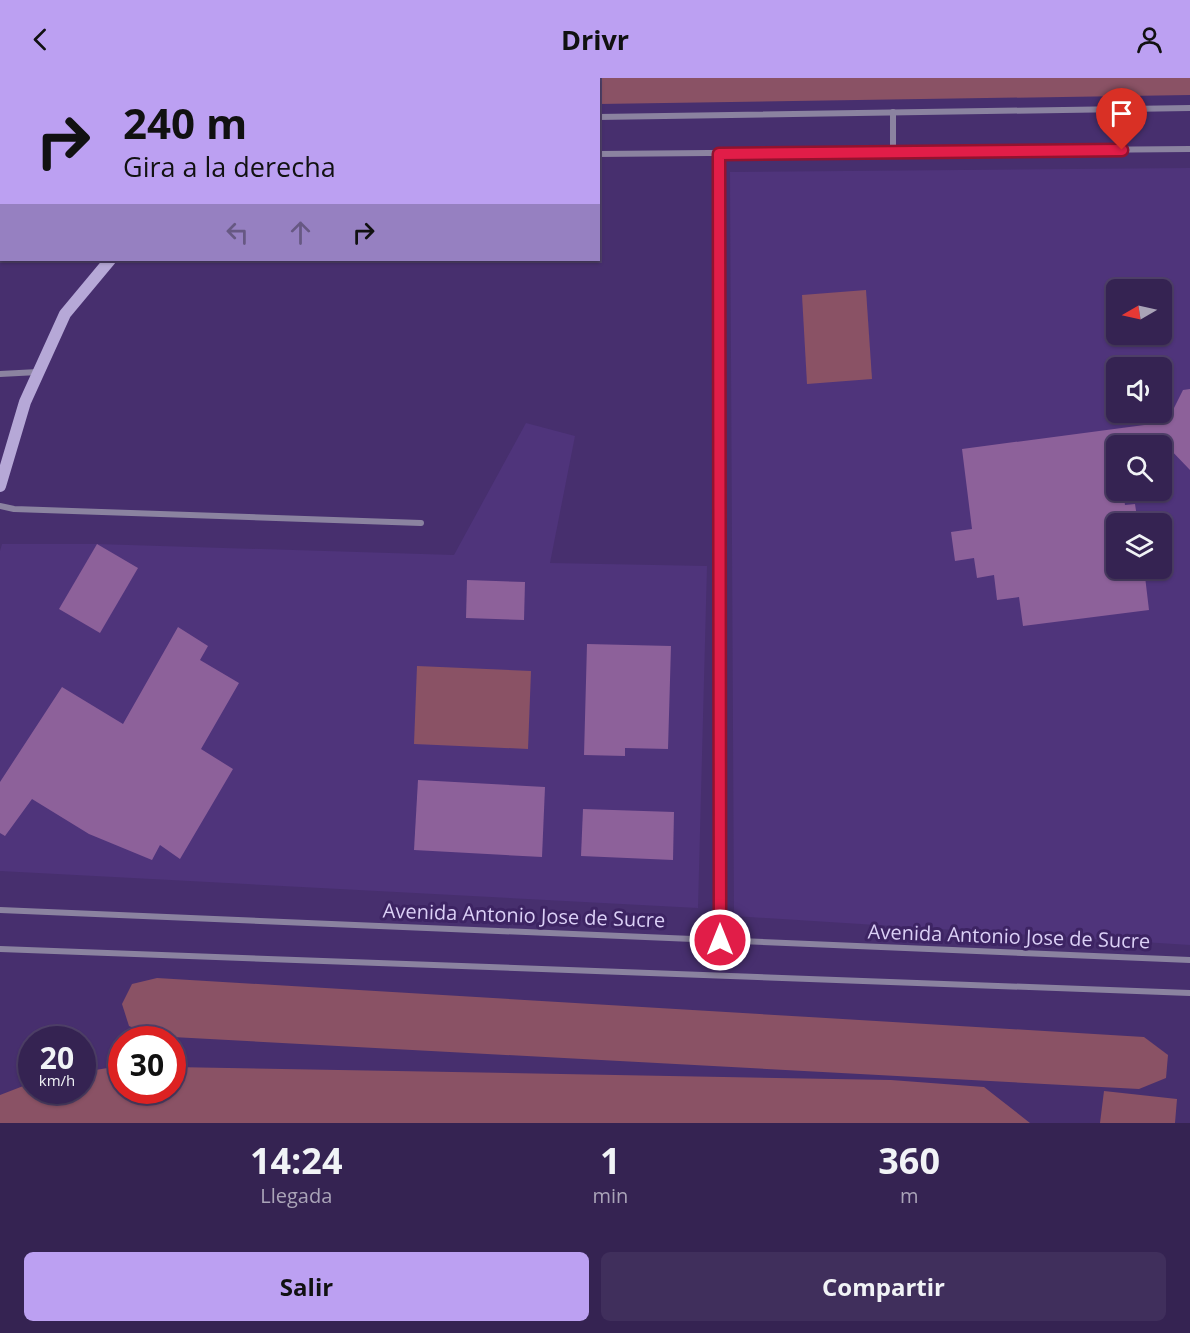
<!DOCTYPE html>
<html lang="es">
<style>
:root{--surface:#352352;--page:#402f5c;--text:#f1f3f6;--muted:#aaa4b8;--line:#4f4069;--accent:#bca0f2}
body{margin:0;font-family:"Open Sans",sans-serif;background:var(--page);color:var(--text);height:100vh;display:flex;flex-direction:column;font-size:22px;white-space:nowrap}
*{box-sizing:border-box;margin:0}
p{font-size:20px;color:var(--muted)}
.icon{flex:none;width:33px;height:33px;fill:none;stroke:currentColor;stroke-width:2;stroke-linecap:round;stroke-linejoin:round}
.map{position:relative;height:1045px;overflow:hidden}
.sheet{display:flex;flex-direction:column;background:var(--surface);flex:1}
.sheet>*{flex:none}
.hud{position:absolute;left:0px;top:0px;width:600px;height:183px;box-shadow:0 2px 4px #0004,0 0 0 2px var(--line);background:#bca0f2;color:#111;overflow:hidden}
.needle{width:39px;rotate:261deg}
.tools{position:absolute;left:1106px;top:201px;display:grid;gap:12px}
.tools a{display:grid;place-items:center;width:66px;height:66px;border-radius:9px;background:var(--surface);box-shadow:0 2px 4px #0004,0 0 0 2px var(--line);font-size:30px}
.speed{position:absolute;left:18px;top:948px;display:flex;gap:12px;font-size:30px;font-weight:700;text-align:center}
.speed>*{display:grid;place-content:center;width:78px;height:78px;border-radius:50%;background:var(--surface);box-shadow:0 2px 4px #0004,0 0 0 2px var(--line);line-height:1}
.speed small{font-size:15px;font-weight:400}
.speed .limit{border:9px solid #d22;background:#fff;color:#111}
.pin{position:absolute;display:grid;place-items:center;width:51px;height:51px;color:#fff;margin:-62px -26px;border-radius:50% 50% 50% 0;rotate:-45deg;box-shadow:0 0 6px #0007}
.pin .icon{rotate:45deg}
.me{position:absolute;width:66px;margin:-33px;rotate:0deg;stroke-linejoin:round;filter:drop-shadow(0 0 4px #0008)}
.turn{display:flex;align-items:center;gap:21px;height:126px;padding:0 24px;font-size:27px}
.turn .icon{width:78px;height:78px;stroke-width:2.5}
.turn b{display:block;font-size:42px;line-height:51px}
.lanes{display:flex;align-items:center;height:57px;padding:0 24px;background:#0003;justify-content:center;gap:30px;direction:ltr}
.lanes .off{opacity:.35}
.eta{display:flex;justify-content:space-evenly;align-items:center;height:102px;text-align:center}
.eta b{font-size:36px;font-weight:700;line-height:42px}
.cta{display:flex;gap:12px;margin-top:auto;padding:12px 24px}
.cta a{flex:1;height:69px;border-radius:9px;background:var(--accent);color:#111;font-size:24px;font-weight:700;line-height:69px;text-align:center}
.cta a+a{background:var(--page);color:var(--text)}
header{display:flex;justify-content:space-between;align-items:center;height:78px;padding:0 24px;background:var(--accent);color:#111;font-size:27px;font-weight:700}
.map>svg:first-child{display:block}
.built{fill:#4f347b;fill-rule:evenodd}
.green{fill:#8a5265}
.building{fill:#8d619a}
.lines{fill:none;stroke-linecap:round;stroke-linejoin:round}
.minor{stroke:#8b83a0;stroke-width:6}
.secondary{stroke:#b6a8d7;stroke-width:12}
.route-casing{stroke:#92132f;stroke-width:15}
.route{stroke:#e11d48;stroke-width:10}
.labels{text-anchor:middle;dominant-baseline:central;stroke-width:6;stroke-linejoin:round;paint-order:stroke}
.street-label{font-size:20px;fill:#dbd0f6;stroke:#3d2463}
</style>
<header><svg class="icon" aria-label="back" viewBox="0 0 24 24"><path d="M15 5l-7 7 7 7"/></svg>Drivr<svg class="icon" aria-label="person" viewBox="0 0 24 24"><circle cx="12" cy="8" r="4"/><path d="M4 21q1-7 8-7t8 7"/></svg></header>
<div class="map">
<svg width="1190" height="1045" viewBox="0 0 1190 1045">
<rect width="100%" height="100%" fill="#472f6e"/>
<g class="built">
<path d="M1190,90V867L734,838L730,94ZM1116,212H1161V256H1116ZM1116,290H1161V334H1116ZM1116,368H1161V412H1116ZM1116,446H1161V490H1116Z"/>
<path d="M526,345L575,358L550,485L707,488L698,830L0,793V473L2,466H97L454,477Z"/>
</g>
<g class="green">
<path d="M396,0H1190V17L599,26L598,2L393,1Z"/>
<path d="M866,212L872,301L807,306L802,217Z"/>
<path d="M417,588L531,593L528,671L414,666Z"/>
<path d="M157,900L1144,959L1168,977L1166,1000L1139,1011L154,958L129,948L122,926L132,906Z"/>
<path d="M120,988L122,1012H172L173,989L891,1002L984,1009L1030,1045H0V1017L31,1005L32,1012H82L83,994Z"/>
<path d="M1104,1013L1177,1021L1175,1045H1100Z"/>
</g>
<g class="building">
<path d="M1190,311V392L1166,367L1116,368V412H1123L1125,427L1135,426L1138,446H1116V490H1144L1149,532L1023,548L1019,519L997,522L994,497L977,500L974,480L955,483L951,454L972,451L962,371L1167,344L1183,312Z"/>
<path d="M97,466L138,490L100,555L59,531Z"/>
<path d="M467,502L525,504L524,542L466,540Z"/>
<path d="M178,549L208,568L200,582L239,605L201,671L233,691L180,781L160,767L152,782L89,756L32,721L5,758L0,755V704L62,609L123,646Z"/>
<path d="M587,566L671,568L668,671L625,670V678L584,677Z"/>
<path d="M418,702L545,709L542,779L414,772Z"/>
<path d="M583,731L674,734L673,782L581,778Z"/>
</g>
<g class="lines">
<g class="minor">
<path d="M209,0V2"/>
<path d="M286,0L289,2"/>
<path d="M893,34V73"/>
<path d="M598,39L1190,30"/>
<path d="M598,76L1190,71"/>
<path d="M719,77L720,862"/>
<path d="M0,296L38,294"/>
<path d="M0,428L14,431L421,445"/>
<path d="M0,832L1190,882"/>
<path d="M0,871L1190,915"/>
</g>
<g class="secondary">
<path d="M348,2L351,0"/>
<path d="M0,408L25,324L65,236L110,182"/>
</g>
</g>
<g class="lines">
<g class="route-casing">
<path id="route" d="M720,862L719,76L1122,72"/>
</g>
<use href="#route" class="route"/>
</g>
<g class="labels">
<g class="street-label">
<text transform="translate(524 837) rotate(2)">Avenida Antonio Jose de Sucre</text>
<text transform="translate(1009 858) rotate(2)">Avenida Antonio Jose de Sucre</text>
</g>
</g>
</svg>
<div class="tools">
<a><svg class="needle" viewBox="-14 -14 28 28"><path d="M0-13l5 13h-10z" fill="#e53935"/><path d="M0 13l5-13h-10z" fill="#aaa4b8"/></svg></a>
<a><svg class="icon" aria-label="sound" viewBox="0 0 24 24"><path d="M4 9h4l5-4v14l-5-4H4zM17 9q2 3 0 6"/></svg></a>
<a><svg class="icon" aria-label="search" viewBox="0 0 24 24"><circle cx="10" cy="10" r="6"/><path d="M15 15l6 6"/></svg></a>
<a><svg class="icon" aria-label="layers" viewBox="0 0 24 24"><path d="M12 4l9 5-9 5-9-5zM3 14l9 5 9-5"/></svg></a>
</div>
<div class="speed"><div>20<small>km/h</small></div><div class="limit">30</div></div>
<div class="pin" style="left:1122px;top:72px;background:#d93025"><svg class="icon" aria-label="arrive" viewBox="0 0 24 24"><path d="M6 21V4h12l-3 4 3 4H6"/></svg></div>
<svg class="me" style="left:720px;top:862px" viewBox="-20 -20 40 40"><circle r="17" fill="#e11d48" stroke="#fff" stroke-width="3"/><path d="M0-11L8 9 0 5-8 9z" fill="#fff"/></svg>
<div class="hud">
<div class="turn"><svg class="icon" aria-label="right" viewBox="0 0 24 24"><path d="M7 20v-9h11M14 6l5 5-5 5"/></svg><div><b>240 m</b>Gira a la derecha</div></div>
<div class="lanes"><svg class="icon off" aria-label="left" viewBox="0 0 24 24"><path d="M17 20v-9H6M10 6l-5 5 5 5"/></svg><svg class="icon off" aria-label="ahead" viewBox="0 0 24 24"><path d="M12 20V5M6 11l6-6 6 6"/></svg><svg class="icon" aria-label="right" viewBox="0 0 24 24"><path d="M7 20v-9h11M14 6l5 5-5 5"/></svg></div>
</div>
</div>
<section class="sheet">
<div class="eta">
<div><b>14:24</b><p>Llegada</p></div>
<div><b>1</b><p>min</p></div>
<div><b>360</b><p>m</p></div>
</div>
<div class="cta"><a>Salir</a><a>Compartir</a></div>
</section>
